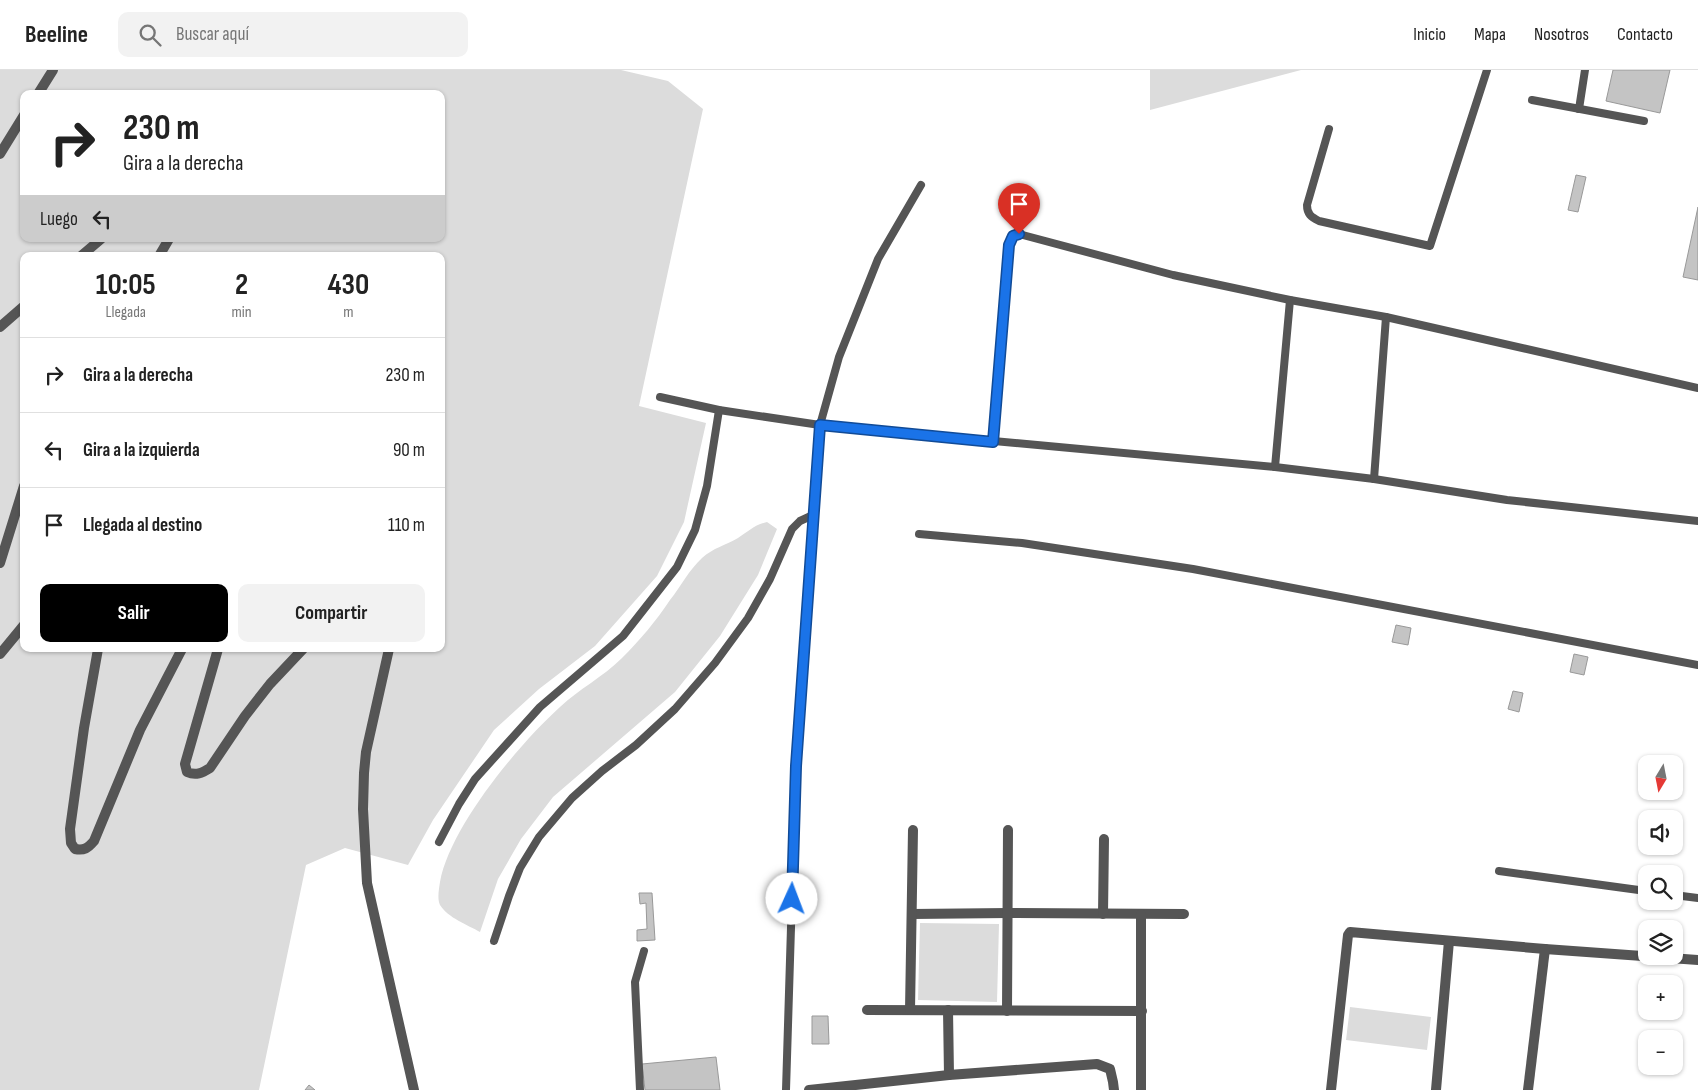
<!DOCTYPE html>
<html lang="es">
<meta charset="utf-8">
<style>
:root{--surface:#fff;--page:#f2f2f2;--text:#222;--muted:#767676;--line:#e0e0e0;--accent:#000}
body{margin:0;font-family:"Sofia Sans Condensed",sans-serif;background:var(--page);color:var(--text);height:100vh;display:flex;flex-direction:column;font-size:19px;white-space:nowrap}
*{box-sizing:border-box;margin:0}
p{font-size:16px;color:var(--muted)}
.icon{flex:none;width:28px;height:28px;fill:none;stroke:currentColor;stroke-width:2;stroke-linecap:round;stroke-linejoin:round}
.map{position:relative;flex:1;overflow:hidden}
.panel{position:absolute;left:20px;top:182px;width:425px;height:400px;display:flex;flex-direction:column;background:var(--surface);border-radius:10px;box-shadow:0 1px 4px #0004}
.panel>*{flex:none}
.top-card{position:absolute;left:20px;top:20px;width:425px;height:152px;border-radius:10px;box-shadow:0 1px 4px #0004;background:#fff;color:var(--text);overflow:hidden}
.needle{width:32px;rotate:190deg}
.fabs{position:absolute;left:1638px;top:685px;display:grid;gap:10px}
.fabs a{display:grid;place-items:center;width:45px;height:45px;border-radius:10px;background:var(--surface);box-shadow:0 1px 4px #0004;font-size:25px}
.pin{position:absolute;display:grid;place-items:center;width:42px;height:42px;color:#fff;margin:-51px -21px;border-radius:50% 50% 50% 0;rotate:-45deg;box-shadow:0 0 5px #0007}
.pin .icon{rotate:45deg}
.me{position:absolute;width:55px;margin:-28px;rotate:2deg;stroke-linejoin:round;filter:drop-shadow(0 0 4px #0008)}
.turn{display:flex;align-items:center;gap:18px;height:105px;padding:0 20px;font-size:22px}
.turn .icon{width:65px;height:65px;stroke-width:2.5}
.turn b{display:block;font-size:35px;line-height:42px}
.then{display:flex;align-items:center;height:48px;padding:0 20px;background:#0003;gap:10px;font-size:19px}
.eta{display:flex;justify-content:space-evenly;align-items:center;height:85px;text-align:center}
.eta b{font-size:30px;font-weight:700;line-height:35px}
.action{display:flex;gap:10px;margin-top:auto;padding:10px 20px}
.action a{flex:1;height:58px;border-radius:10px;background:var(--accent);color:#fff;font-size:20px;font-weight:700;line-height:58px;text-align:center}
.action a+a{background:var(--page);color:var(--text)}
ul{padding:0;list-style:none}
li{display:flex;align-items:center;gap:15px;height:75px;padding:0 20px;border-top:1px solid var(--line)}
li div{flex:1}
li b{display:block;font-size:19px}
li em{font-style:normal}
header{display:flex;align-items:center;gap:30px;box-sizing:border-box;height:70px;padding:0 25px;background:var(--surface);border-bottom:1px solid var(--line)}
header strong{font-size:24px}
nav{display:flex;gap:28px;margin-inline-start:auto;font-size:18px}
.search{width:350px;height:45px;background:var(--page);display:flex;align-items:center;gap:12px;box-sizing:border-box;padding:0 18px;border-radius:10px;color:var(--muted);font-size:19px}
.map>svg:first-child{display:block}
.green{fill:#dcdcdc;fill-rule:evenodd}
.building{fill:#c4c4c4;stroke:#999}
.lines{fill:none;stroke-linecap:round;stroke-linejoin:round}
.lane{stroke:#555;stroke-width:8}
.street{stroke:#555;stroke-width:10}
.route-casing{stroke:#114b97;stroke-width:12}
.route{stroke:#1a73e8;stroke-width:9}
</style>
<header>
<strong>Beeline</strong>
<div class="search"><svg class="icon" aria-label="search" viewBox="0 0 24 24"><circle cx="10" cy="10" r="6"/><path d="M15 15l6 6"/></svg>Buscar aquí</div>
<nav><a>Inicio</a><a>Mapa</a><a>Nosotros</a><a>Contacto</a></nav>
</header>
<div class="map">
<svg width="1698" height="1020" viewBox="0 0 1698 1020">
<rect width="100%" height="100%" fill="#fff"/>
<g class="green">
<path d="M0,0H621L668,11L703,39L639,336L706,353L684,452L657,506L595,576L539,619L494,660L433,750L408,795L345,778L306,795L259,1020H0ZM24,24H441V169H24ZM24,186H441V579H24Z"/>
<path d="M1150,0H1301L1150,40Z"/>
<path d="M767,452L777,459L758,505L720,566L675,622L553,727L521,769L498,809L480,862C468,855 448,848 440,835C437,829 439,819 440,812C450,757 518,675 560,637C579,619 603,607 622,588C640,570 656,551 670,530C681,516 689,500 702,488C713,478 726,475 738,468C749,461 754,455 767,452Z"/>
<path d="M920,853L999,854L997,932L918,930Z"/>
<path d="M1350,937L1431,947L1427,980L1346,970Z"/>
</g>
<g class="building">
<path d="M1613,0H1670L1660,43L1606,31Z"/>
<path d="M1576,105L1586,107L1578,142L1568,140Z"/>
<path d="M1698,137V210L1683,207Z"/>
<path d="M1396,555L1411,558L1408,575L1392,572Z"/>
<path d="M1574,584L1588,587L1584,605L1570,602Z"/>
<path d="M1513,621L1523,623L1519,642L1508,639Z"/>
<path d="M639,823H652L655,870L637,871V860L647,859L646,833L640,834Z"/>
<path d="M812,946H828L829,974H812Z"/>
<path d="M716,987L720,1020H645L642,994Z"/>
<path d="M309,1015L315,1020H305Z"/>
</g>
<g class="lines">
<g class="lane">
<path d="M1532,30L1644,51"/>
<path d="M1579,39L1585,0"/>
<path d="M1329,59L1307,135C1307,144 1311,147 1319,151L1430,176L1487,0"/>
<path d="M660,327L719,340L820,355L1275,397L1374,409L1507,430L1698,451"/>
<path d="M993,372L1009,175C1011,169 1013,167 1019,164L1173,205L1290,230L1386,247L1698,318"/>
<path d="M1275,397L1290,230"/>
<path d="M1374,409L1386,247"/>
<path d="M919,464L1022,473L1193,499L1698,595"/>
<path d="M439,772L459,734L475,709L540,637L623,566L677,497L695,460L707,416L719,340"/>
<path d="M1499,801L1646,821"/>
<path d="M1674,825L1698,828"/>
<path d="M494,871L509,826L520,798L539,767L572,728L602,701L636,675L675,639L715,593L748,548L770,509L792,459L800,451L813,445"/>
<path d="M640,1020L635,912L644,881"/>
<path d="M786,1020L796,695L820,355L839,287L878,189L921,115"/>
</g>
<g class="street">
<path d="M38,24L53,0"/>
<path d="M0,84L24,45"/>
<path d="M81,186L101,169"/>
<path d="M159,186L169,169"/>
<path d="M0,257L24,236"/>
<path d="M0,493L24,416"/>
<path d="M98,579L84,658L70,759L71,773L75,779C84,781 88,778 94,771L140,660L182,579"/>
<path d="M218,579L185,694L187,702C196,706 202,703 210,698L245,646L270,614L303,579"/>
<path d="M389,579L366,682L364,703L363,739L367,813L414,1020"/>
<path d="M0,584L24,555"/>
<path d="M912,844L1008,843L1184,844"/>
<path d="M1103,844L1104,769"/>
<path d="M867,940L1142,941"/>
<path d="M910,940L913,760"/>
<path d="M948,940L949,1005"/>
<path d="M1007,941L1008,760"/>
<path d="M809,1020L949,1005L1097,994L1110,999L1113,1012L1114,1020"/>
<path d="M1141,1020V844"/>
<path d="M1331,1020L1348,865L1350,862L1545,879L1698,890"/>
<path d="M1436,1020L1449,871"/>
<path d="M1528,1020L1545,879"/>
</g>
</g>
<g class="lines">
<g class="route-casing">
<path id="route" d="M792,829L796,696L820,355L993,372L1009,175L1013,166L1019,164"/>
</g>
<use href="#route" class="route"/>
</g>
</svg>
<div class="fabs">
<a><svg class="needle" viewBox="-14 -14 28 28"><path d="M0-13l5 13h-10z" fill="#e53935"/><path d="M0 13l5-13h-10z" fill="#767676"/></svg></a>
<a><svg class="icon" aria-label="sound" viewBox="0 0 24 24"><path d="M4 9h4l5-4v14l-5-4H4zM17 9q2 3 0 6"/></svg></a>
<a><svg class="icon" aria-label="search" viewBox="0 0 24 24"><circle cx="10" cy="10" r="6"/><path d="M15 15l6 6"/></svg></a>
<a><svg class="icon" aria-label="layers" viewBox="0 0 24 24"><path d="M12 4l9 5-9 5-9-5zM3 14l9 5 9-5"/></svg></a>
<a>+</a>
<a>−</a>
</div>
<div class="pin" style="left:1019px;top:164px;background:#d93025"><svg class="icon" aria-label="arrive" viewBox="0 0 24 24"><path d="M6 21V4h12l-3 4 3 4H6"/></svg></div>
<svg class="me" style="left:792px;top:829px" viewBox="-20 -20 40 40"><circle r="19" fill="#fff"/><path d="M0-13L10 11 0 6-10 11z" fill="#1a73e8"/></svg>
<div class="top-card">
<div class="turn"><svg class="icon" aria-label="right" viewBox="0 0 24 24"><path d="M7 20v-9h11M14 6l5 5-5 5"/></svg><div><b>230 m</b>Gira a la derecha</div></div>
<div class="then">Luego<svg class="icon" aria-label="left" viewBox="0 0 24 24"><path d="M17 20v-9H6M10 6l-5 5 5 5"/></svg></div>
</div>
<section class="panel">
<div class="eta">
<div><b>10:05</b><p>Llegada</p></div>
<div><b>2</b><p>min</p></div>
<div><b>430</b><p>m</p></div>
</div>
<ul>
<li><svg class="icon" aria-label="right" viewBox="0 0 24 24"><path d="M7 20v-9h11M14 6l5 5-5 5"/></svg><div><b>Gira a la derecha</b></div><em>230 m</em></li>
<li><svg class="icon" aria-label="left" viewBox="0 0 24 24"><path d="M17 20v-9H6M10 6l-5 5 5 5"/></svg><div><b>Gira a la izquierda</b></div><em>90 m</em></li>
<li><svg class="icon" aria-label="arrive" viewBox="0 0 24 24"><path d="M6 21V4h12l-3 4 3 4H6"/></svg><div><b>Llegada al destino</b></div><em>110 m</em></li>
</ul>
<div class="action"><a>Salir</a><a>Compartir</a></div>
</section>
</div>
